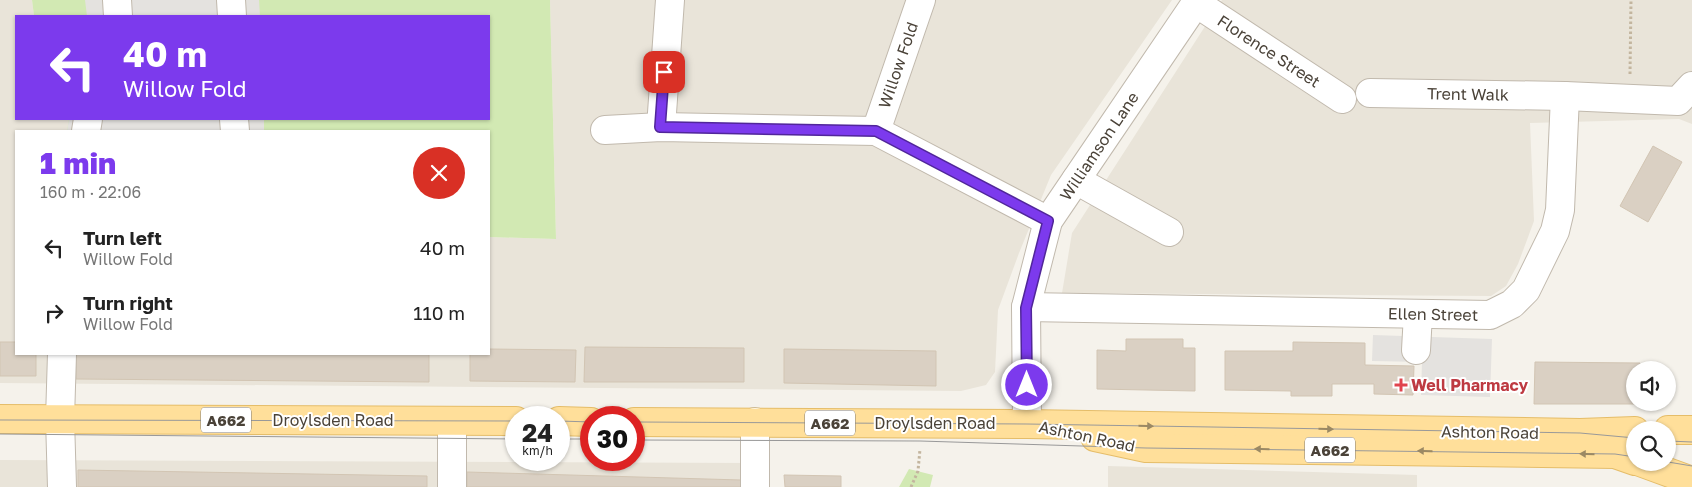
<!DOCTYPE html>
<meta charset="utf-8">
<style>
:root{--surface:#fff;--page:#f2f2f2;--text:#222;--muted:#767676;--accent:#7c3aed}
body{margin:0;font-family:"Golos Text",sans-serif;background:var(--page);color:var(--text);height:100vh;display:flex;flex-direction:column;font-size:19px;white-space:nowrap}
*{box-sizing:border-box;margin:0}
p{font-size:16px;color:var(--muted)}
.icon{flex:none;width:28px;height:28px;fill:none;stroke:currentColor;stroke-width:2;stroke-linecap:round;stroke-linejoin:round}
.map{position:relative;flex:1;overflow:hidden}
.details{position:absolute;left:15px;top:130px;width:475px;height:225px;display:flex;flex-direction:column;background:var(--surface);border-radius:0px;box-shadow:0 1px 4px #0004}
.details>*{flex:none}
.top-card{position:absolute;left:15px;top:15px;width:475px;height:105px;border-radius:0px;box-shadow:0 1px 4px #0004;background:#7c3aed;color:#fff;overflow:hidden}
.buttons{position:absolute;left:1626px;top:361px;display:grid;gap:10px}
.buttons a{display:grid;place-items:center;width:50px;height:50px;border-radius:50%;background:var(--surface);box-shadow:0 1px 4px #0004;font-size:25px}
.speed{position:absolute;left:505px;top:406px;display:flex;gap:10px;font-size:25px;font-weight:700;text-align:center}
.speed>*{display:grid;place-content:center;width:65px;height:65px;border-radius:50%;background:var(--surface);box-shadow:0 1px 4px #0004;line-height:1}
.speed small{font-size:12px;font-weight:400}
.speed .limit{border:8px solid #d22;background:#fff;color:#111}
.pin{position:absolute;display:grid;place-items:center;width:42px;height:42px;color:#fff;margin:-21px;border-radius:10px;box-shadow:0 2px 8px #0006}
.me{position:absolute;width:55px;margin:-28px;rotate:0deg;stroke-linejoin:round;filter:drop-shadow(0 0 4px #0008)}
.turn{display:flex;align-items:center;gap:18px;height:105px;padding:0 25px;font-size:22px}
.turn .icon{width:65px;height:65px;stroke-width:2.5}
.turn b{display:block;font-size:35px;line-height:42px}
.round{display:grid;place-items:center;flex:none;width:52px;height:52px;border-radius:26px;background:var(--page)}
.overview{display:flex;align-items:center;justify-content:space-between;height:85px;padding:0 25px}
h1{font-size:30px;font-weight:800;line-height:38px;color:var(--accent)}
ul{padding:0;list-style:none}
li{display:flex;align-items:center;gap:15px;height:65px;padding:0 25px}
li div{flex:1}
li b{display:block;font-size:19px}
li em{font-style:normal}
.map>svg:first-child{display:block}
.residential{fill:#e9e4d9}
.green{fill:#d2e9b3}
.parking{fill:#e4e2df}
.building{fill:#dad0c3;stroke:#d2c5b3}
.lines{fill:none;stroke-linecap:round;stroke-linejoin:round}
.minor-casing{stroke:#c1b9ad;stroke-width:30}
.major-casing{stroke:#e5bd69;stroke-width:30}
.path{stroke:#c3b59e;stroke-width:3;stroke-dasharray:2.5 2.5;stroke-linecap:butt}
.minor{stroke:#fff;stroke-width:28}
.major{stroke:#ffdf9a;stroke-width:28}
.tram{stroke:#999;stroke-width:1}
.oneway{fill:#9b8964}
.route-casing{stroke:#51269a;stroke-width:12}
.route{stroke:#7c3aed;stroke-width:9}
.health-dot{fill:#e0444e;stroke:#fff;stroke-width:2}
.labels{text-anchor:middle;dominant-baseline:central;stroke-width:4;stroke-linejoin:round;paint-order:stroke}
.shield{fill:#fff;stroke:#807b74;stroke-width:1}
.shield-label{font-size:15px;font-weight:bold;fill:#4a4238}
.street-label{font-size:16px;fill:#4a4238;stroke:#fff}
.health-label{font-size:16px;font-weight:bold;fill:#be3a42;stroke:#fff;text-anchor:start}
</style>
<div class="map">
<svg width="1692" height="487" viewBox="0 0 1692 487">
<rect width="100%" height="100%" fill="#f5f2eb"/>
<g class="residential">
<path d="M0,0H32L34,16H16V119H69L67,131H16V354H489V237L556,239L550,0H1172L1051,175L1019,253L998,310L995,372L986,385L961,391L0,383Z"/>
<path d="M1222,0H1692V124L1679,119L1530,123L1534,221L1518,264L1506,286L1491,296L1062,293L1072,233Z"/>
<path d="M0,460L749,463V487H0Z"/>
<path d="M1108,466L1417,475V487H1108Z"/>
</g>
<g class="green">
<path d="M32,0H550L556,239L489,237V131H67L69,119H489V16H34Z"/>
<path d="M909,469L933,475L930,487H899Z"/>
</g>
<g class="parking">
<path d="M85,0H259L260,16H87Z"/>
<path d="M69,119H264V131H67Z"/>
<path d="M1373,335L1492,339L1490,397L1421,395L1422,362L1372,361Z"/>
</g>
<g class="building">
<path d="M1653,146L1682,162L1648,222L1620,206Z"/>
<path d="M1126,339H1183V348H1195V391L1097,389V350L1126,351Z"/>
<path d="M0,342H16V354H36V376H0Z"/>
<path d="M1293,342L1365,343V365L1414,366L1413,395L1374,394V384H1332V396H1291V391L1225,390V351H1293Z"/>
<path d="M585,347L744,348V382H584Z"/>
<path d="M489,349L576,350L575,382L470,381V354H489Z"/>
<path d="M784,349L936,351V386L784,383Z"/>
<path d="M76,354H429V382L76,379Z"/>
<path d="M1535,362L1640,363V370H1635V402H1639V404H1534Z"/>
<path d="M78,470L427,476V487H78Z"/>
<path d="M467,472L741,480V487H467Z"/>
<path d="M784,475L841,476V487H785Z"/>
</g>
<g class="lines">
<g class="minor-casing">
<g id="minor">
<path d="M117,0L118,16"/>
<path d="M231,0L232,16"/>
<path d="M1196,3L1342,99"/>
<path d="M1370,93L1565,96L1678,101L1692,86"/>
<path d="M234,119L235,131"/>
<path d="M661,127L670,0"/>
<path d="M605,130L661,127L876,131L1048,221"/>
<path d="M86,131L88,119"/>
<path d="M876,131L921,0"/>
<path d="M1076,180L1169,232"/>
<path d="M1026,307L1490,315L1512,304L1526,290L1555,231L1560,210L1565,96"/>
<path d="M1416,350L1418,314"/>
<path d="M1027,424L1026,307L1048,221L1198,0"/>
<path d="M62,487L60,419L62,354"/>
<path d="M452,487V421"/>
<path d="M755,487V422"/>
</g>
</g>
<g class="major-casing">
<g id="major">
<path d="M0,419L516,421"/>
<path d="M559,421L591,422"/>
<path d="M634,422L1027,424L1580,433L1635,431"/>
<path d="M1668,430H1692"/>
<path d="M1095,437L1146,448L1615,454L1635,461"/>
<path d="M1640,462L1692,481"/>
</g>
</g>
<g class="path">
<path d="M1630,74L1631,0"/>
<path d="M911,487L918,471L920,449"/>
</g>
<use href="#minor" class="minor"/>
<use href="#major" class="major"/>
<g class="tram">
<path d="M0,420L516,421"/>
<path d="M559,421L591,422"/>
<path d="M634,422L1027,424L1580,433L1635,438"/>
<path d="M0,434L516,439"/>
<path d="M559,439H591"/>
<path d="M634,440L920,441L1146,448L1615,454L1635,457"/>
<path d="M1668,441L1692,442"/>
<path d="M1668,462L1692,466"/>
</g>
</g>
<defs><path id="oneway-solid" d="M-6-.8H1V-3.2L6.5 0L1 3.2V.8H-6Z" transform="scale(1.25)"/></defs>
<g class="oneway">
<use href="#oneway-solid" transform="translate(1146 426) rotate(1)"/>
<use href="#oneway-solid" transform="translate(1326 429) rotate(1)"/>
<use href="#oneway-solid" transform="translate(1262 449) rotate(-179)"/>
<use href="#oneway-solid" transform="translate(1425 451) rotate(-179)"/>
<use href="#oneway-solid" transform="translate(1587 454) rotate(-179)"/>
</g>
<g class="lines">
<g class="route-casing">
<path id="route" d="M664,72L660,127L876,131L1048,221L1026,308L1027,385"/>
</g>
<use href="#route" class="route"/>
</g>
<path class="health-dot" d="M1398.5 377.5h5v5h5v5h-5v5h-5v-5h-5v-5h5z"/>
<g class="labels">
<g class="shield">
<rect x="201" y="407.5" width="50" height="25" rx="4"/>
<rect x="805" y="410.5" width="50" height="25" rx="4"/>
<rect x="1305" y="437.5" width="50" height="25" rx="4"/>
</g>
<g class="shield-label">
<text x="226" y="420">A662</text>
<text x="830" y="423">A662</text>
<text x="1330" y="450">A662</text>
</g>
<g class="street-label">
<text transform="translate(1269 51) rotate(33)">Florence Street</text>
<text transform="translate(898 65) rotate(-71)">Willow Fold</text>
<text transform="translate(1468 94) rotate(1)">Trent Walk</text>
<text transform="translate(1099 146) rotate(-56)">Williamson Lane</text>
<text transform="translate(1433 314) rotate(1)">Ellen Street</text>
<text x="333" y="420">Droylsden Road</text>
<text x="935" y="423">Droylsden Road</text>
<text transform="translate(1490 432) rotate(1)">Ashton Road</text>
<text transform="translate(1087 436) rotate(12)">Ashton Road</text>
</g>
<g class="health-label">
<text x="1411" y="385">Well Pharmacy</text>
</g>
</g>
</svg>
<div class="buttons">
<a><svg class="icon" aria-label="sound" viewBox="0 0 24 24"><path d="M4 9h4l5-4v14l-5-4H4zM17 9q2 3 0 6"/></svg></a>
<a><svg class="icon" aria-label="search" viewBox="0 0 24 24"><circle cx="10" cy="10" r="6"/><path d="M15 15l6 6"/></svg></a>
</div>
<div class="speed"><div>24<small>km/h</small></div><div class="limit">30</div></div>
<div class="pin" style="left:664px;top:72px;background:#d93025"><svg class="icon" aria-label="arrive" viewBox="0 0 24 24"><path d="M6 21V4h12l-3 4 3 4H6"/></svg></div>
<svg class="me" style="left:1027px;top:385px" viewBox="-20 -20 40 40"><circle r="17" fill="#7c3aed" stroke="#fff" stroke-width="3"/><path d="M0-11L8 9 0 5-8 9z" fill="#fff"/></svg>
<div class="top-card">
<div class="turn"><svg class="icon" aria-label="left" viewBox="0 0 24 24"><path d="M17 20v-9H6M10 6l-5 5 5 5"/></svg><div><b>40 m</b>Willow Fold</div></div>
</div>
<section class="details">
<div class="overview"><div><h1>1 min</h1><p>160 m · 22:06</p></div><a class="round" style="background:#d93025;color:#fff"><svg class="icon" aria-label="close" viewBox="0 0 24 24"><path d="M6 6l12 12M18 6L6 18"/></svg></a></div>
<ul>
<li><svg class="icon" aria-label="left" viewBox="0 0 24 24"><path d="M17 20v-9H6M10 6l-5 5 5 5"/></svg><div><b>Turn left</b><p>Willow Fold</p></div><em>40 m</em></li>
<li><svg class="icon" aria-label="right" viewBox="0 0 24 24"><path d="M7 20v-9h11M14 6l5 5-5 5"/></svg><div><b>Turn right</b><p>Willow Fold</p></div><em>110 m</em></li>
</ul>
</section>
</div>
